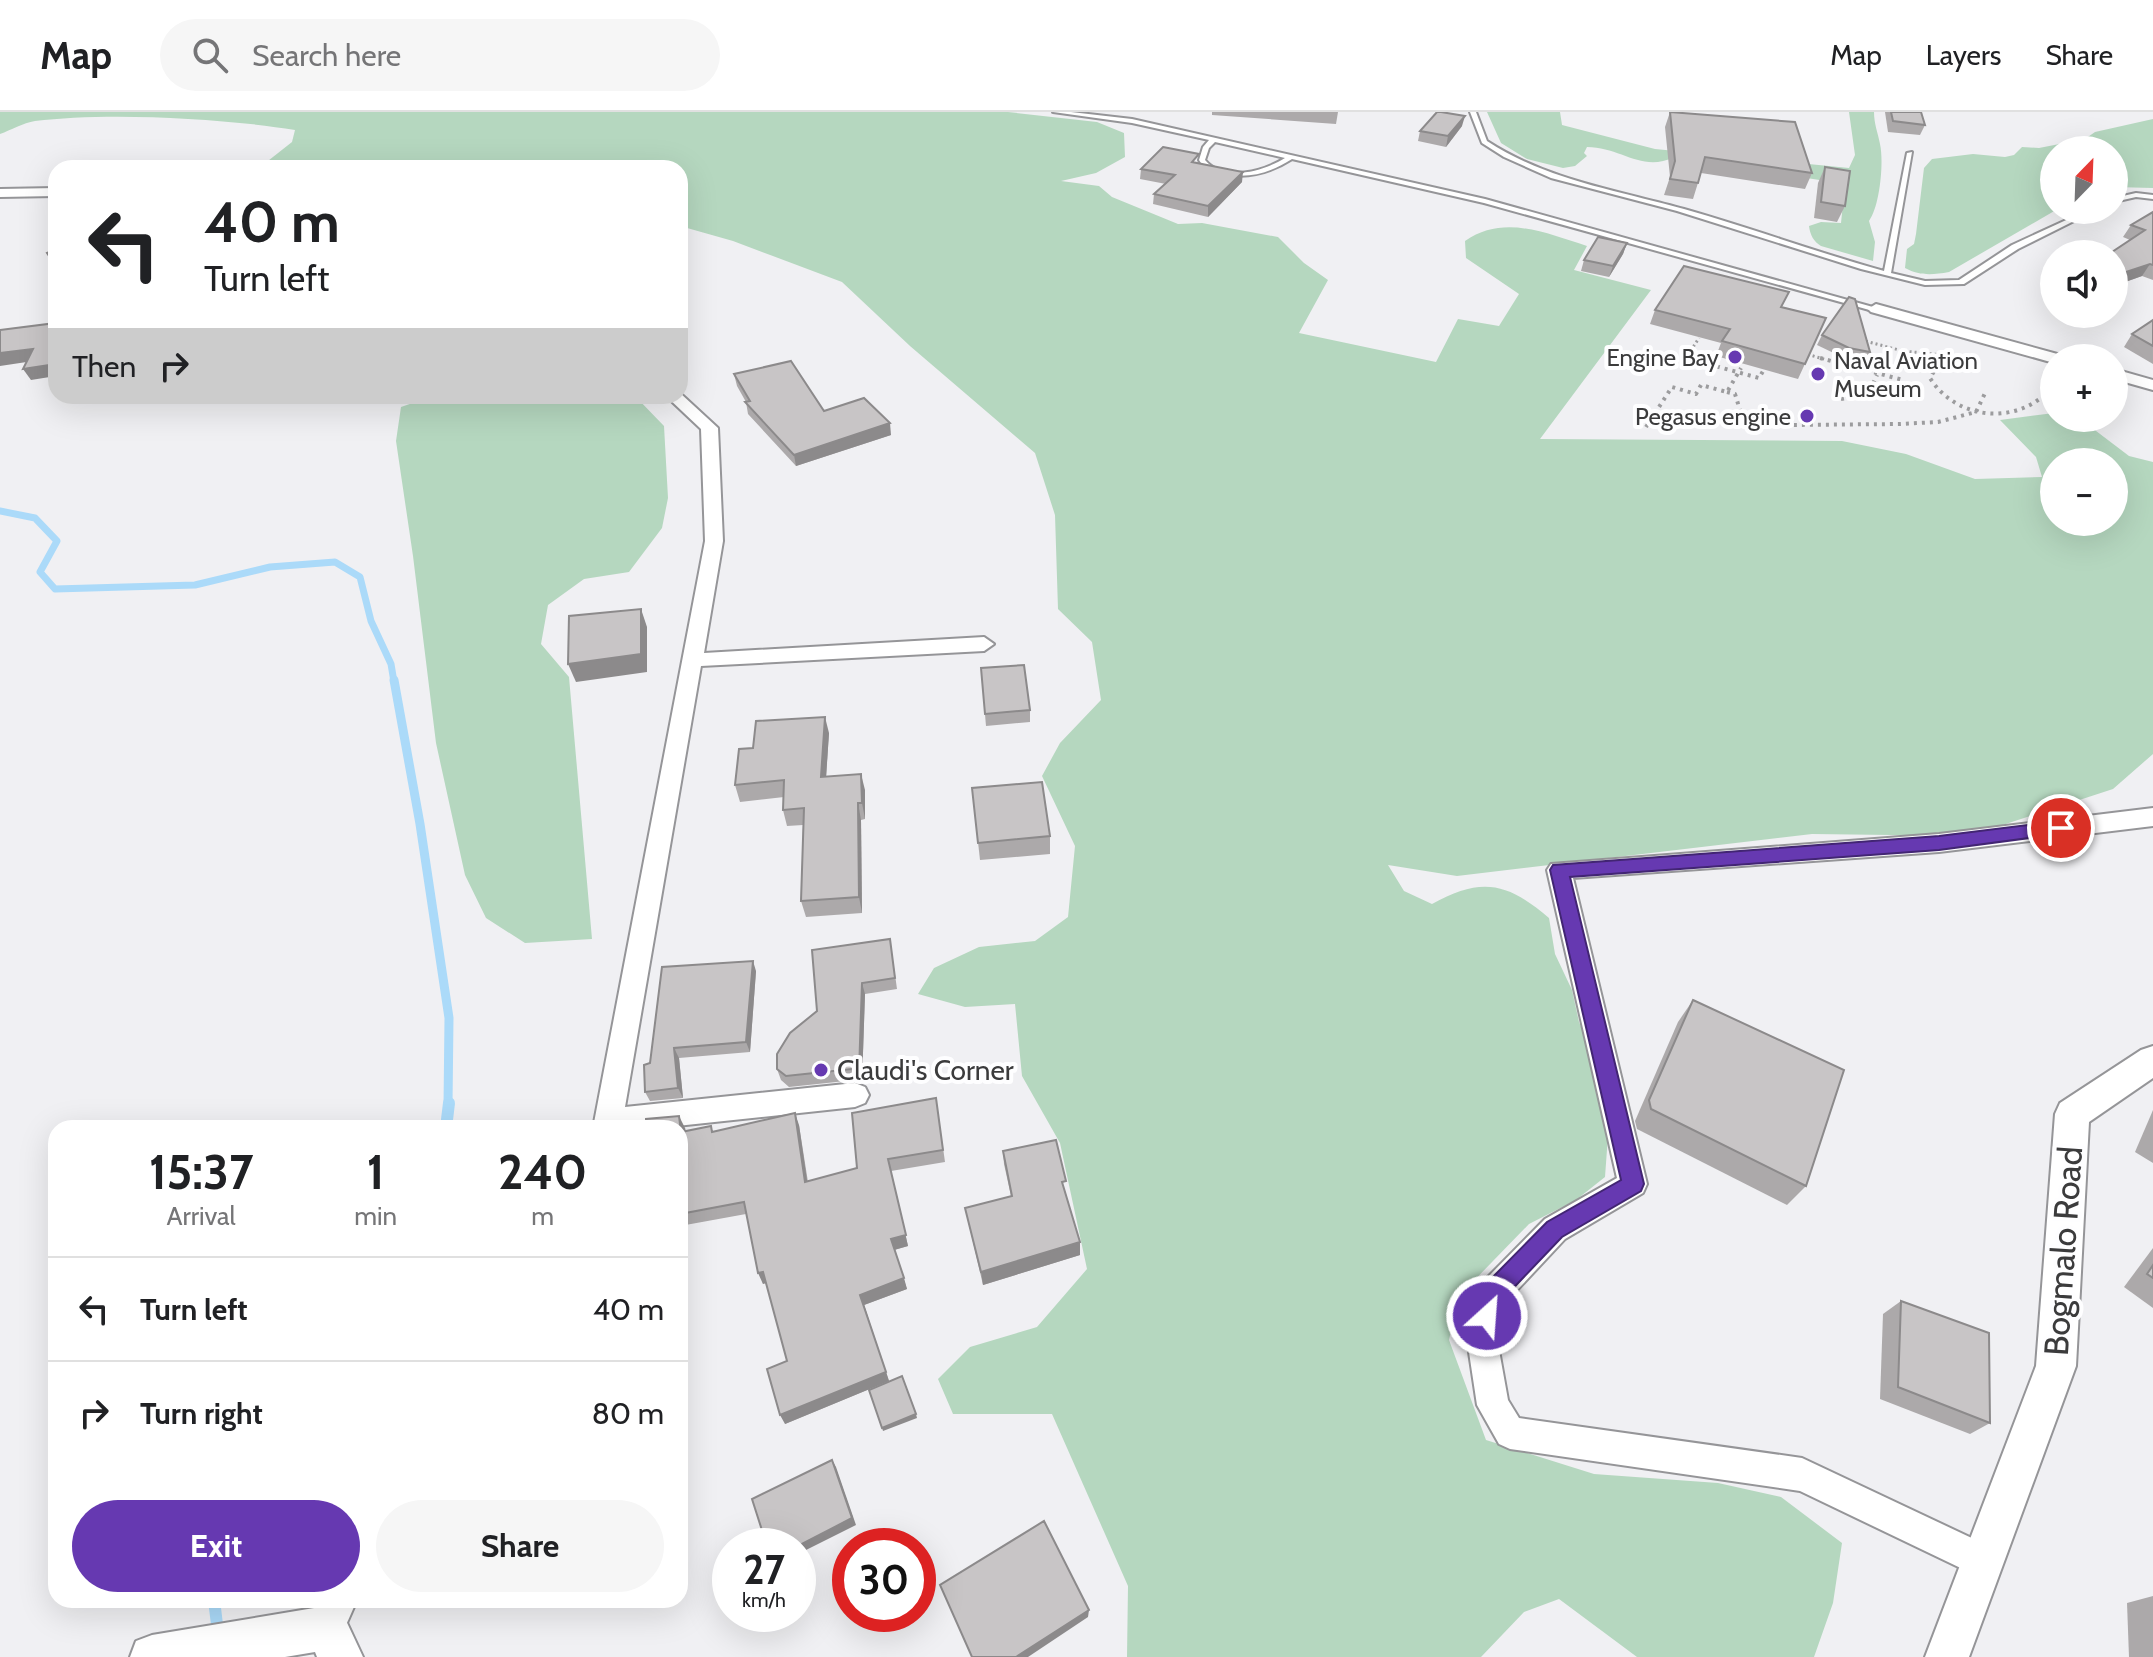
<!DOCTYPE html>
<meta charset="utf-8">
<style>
:root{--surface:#fff;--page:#f6f6f6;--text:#202124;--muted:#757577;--line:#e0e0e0;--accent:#6639b1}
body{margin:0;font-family:Cabin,sans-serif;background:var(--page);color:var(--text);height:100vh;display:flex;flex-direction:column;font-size:30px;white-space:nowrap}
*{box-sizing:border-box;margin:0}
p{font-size:26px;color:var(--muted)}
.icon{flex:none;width:44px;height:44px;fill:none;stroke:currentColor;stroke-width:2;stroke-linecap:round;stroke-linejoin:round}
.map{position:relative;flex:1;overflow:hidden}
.drawer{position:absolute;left:48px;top:1008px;width:640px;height:488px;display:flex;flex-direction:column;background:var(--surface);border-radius:24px;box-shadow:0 8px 32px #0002}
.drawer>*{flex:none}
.banner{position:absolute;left:48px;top:48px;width:640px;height:244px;border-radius:24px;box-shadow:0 8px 32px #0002;background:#fff;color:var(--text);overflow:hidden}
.needle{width:52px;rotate:23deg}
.buttons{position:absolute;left:2040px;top:24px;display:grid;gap:16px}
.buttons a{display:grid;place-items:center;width:88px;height:88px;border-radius:50%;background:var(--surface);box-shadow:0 8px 32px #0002;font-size:40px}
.speed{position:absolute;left:712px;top:1416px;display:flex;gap:16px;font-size:40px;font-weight:700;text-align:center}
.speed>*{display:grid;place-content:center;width:104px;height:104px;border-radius:50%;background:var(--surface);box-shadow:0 8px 32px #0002;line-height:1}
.speed small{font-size:20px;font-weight:400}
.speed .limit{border:12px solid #d22;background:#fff;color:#111}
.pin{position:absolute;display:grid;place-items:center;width:68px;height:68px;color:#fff;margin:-34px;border:4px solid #fff;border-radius:50%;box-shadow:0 2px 8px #0007}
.me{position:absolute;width:88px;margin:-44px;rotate:26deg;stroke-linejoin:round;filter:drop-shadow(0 0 6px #0008)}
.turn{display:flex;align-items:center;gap:28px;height:168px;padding:0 24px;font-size:36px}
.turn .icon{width:104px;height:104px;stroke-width:2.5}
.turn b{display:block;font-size:56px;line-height:68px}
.then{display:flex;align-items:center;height:76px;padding:0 24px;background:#0003;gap:16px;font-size:30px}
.eta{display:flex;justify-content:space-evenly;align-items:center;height:136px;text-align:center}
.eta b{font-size:48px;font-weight:800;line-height:56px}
.button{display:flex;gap:16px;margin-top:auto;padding:16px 24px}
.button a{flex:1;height:92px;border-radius:48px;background:var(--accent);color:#fff;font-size:32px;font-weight:800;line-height:92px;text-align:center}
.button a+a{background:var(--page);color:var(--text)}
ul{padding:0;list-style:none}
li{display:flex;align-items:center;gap:24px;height:104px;padding:0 24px;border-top:2px solid var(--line)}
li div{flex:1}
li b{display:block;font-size:30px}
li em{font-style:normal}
header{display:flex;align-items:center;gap:48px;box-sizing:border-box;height:112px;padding:0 40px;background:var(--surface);border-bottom:2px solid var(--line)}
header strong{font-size:38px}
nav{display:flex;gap:44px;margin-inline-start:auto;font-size:28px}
.search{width:560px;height:72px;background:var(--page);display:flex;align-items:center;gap:20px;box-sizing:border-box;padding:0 28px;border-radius:44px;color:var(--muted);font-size:30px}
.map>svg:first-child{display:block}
.green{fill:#b5d7bf;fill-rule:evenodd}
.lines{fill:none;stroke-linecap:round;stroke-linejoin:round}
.stream-far2{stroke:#abdaf9;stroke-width:7}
.stream-far1{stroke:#abdaf9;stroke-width:9}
.stream{stroke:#abdaf9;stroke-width:12}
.service-casing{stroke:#959598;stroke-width:4}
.minor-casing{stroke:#959598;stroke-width:4}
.tertiary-casing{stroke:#959598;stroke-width:4}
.path-far1{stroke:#9c9c9e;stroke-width:3;stroke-dasharray:2 3;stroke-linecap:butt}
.path{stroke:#9c9c9e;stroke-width:4;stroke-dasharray:3 5;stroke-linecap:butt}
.service{fill:#fff;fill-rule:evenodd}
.minor{fill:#fff;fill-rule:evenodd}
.tertiary{fill:#fff;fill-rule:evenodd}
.wall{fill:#aca9aa}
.shaded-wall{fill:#8c8a8b}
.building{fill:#c8c5c6;stroke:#8c8a8b;stroke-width:2}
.route{fill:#6639b1;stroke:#422573;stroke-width:2}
.poi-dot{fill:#6639b1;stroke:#fefeff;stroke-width:3}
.labels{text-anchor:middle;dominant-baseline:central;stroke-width:8;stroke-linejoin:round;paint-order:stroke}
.far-poi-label{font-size:24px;fill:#3b3b3c;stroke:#fefeff;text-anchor:end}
.poi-label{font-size:28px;fill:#3b3b3c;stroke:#fefeff;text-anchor:start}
.near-street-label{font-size:34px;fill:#3b3b3c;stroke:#fefeff}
</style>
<header>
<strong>Map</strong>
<div class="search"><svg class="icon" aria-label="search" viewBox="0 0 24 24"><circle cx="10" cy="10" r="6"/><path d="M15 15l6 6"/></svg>Search here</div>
<nav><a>Map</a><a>Layers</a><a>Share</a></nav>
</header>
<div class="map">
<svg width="2153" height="1545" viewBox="0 0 2153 1545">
<rect width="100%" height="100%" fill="#f0f0f3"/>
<g class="green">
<path d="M0,0H1008L1097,10L1124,21L1125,45L1096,61L1061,69L1099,74L1112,85L1178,112L1202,111L1278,125L1304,151L1328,168L1299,221L1436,250L1458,207L1499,214L1519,182L1466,146L1465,129C1504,102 1545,121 1587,134L1574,158L1651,178L1540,327L1842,329L1906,342L1975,367L2042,365L2036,345L2000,308L2054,301V306H2079L2129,344L2153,350V642L2113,677L1969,724L1812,722L1457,764L1388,753L1404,779L1432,792C1481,765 1507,770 1549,806L1555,842L1572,878L1579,910L1600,960L1609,1010L1605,1065L1576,1088L1529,1112L1458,1185L1449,1228L1486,1328L1594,1362L1718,1371L1781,1385L1842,1431L1833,1491L1814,1545H1637L1559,1487L1524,1500L1481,1545H1127L1128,1474L1052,1302H953L938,1267L970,1235L1037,1215L1087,1157L1060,1031L1022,964L1015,892L965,895L918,882L934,856L979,835L1035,829L1068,805L1075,734L1042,664L1060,631L1101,588L1092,530L1058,497L1055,403L1035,341L910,234L842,170L733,129L680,114V56H259L292,30L295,18C222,6 106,0 35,9C23,11 11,18 0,22ZM2054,350H2114V410H2054Z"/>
<path d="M1487,0H1560L1562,13L1655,37L1849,56L1855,43L1849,0H1874C1874,12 1878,21 1880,32C1884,50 1880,94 1869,109L1875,130L1873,149L1821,134C1814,130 1810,123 1809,114L1821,110L1841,111L1845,72L1674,45C1642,61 1621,35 1587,35L1584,41L1587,44L1575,54L1563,56L1527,47L1501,31Z"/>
<path d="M2153,7V76L2114,75V38H2054L2056,98L1949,160C1932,163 1920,164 1905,156L1907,137L1914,132L1916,122L1924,56L1932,47L1973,42L2005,45L2014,43L2022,35L2039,36L2085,27L2095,20Z"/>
<path d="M433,284H635L664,314L668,386L662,416L629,460L584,467L548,493L541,532L569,565L592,827L525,831L486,806L465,763L436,631L413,444L396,329L401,295Z"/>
</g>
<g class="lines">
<path class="stream-far2" d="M0,399L35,406L57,429L40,460L55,477L195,473L270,455L335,450L360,465L371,509L391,552L394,570"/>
<path class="stream-far1" d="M394,568L420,712L449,906L448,993"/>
<g class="stream">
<path d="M446,1016L449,991"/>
<path d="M214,1488L221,1545"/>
</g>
<g class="service-casing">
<g id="service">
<path d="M1053,0H1071L1132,7L1485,87L1880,197L1873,199L1484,91L1292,47C1270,61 1247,68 1221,61C1211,59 1204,57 1199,48L1203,35L1209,28L1132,11ZM1215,30L1285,46C1264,59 1224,71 1205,48L1209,36Z"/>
<path d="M1470,0H1476L1487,29C1547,68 1616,78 1684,97C1751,116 1816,140 1884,159L1907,41L1912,40L1891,161L1925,169L1959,168L2012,133L2088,98H2096L2018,137L1964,172L1925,173L1861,157L1677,99L1551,66L1504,45L1482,31Z"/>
<path d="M2136,81L2153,83V87L2136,85L2114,90V86Z"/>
</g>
</g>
<g class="minor-casing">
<g id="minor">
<path d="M56,76V84L0,85V77Z"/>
<path d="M1876,192L2061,243L2063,246H2054V251L1871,200L1868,197Z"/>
<path d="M2114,257L2153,268V278L2114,267Z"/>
<path d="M680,281L718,316L723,429L704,541L984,525L994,532L984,539L701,554L625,995L855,971L865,975L869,983L865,991L855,995L658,1016H593L705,429L701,317L666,284H680Z"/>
<path d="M2153,696V714L1939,740L1573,766L1647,1072L1643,1081L1565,1127L1506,1190L1497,1227L1508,1288L1519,1306L1802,1346L1995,1437L2000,1449L1995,1461L1983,1466L1971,1461L1800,1379L1510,1337L1499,1332L1477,1293L1467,1227L1477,1182L1481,1172L1545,1107L1617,1066L1547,758L1551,752L1939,722Z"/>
<path d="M321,1488H357L339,1529L326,1534L313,1529L308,1516Z"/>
</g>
</g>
<g class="tertiary-casing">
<g id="tertiary">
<path d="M2153,934V966L2089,1010L2076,1254L1969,1545H1925L2036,1254L2055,1002L2060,991L2141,938Z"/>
<path d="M326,1494L342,1500L363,1545H317L315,1540L285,1545H130L136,1529L152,1523Z"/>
</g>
</g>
<g class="path-far1">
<path d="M1861,228L1903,239L1943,243L1940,248"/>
<path d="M1803,241L1827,248"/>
<path d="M1943,243L1970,245"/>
<path d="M1692,248L1686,246L1699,226"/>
</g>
<g class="path">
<path d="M1686,246L1759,266L1766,254"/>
<path d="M1820,246L1903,268"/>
<path d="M1942,246L1930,266C1954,304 2005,313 2041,286"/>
<path d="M1727,280L1735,282L1744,311"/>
<path d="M1841,287L1868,283L1877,263"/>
<path d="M1650,308L1789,313L1899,312L1938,310L1976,300L1986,279"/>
<path d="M1646,315L1672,275L1696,282L1701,273L1727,280L1741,256"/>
</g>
<use href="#service" class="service"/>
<use href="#minor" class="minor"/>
<use href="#tertiary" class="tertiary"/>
</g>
<g class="wall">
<path d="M1212,0H1338L1336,12L1212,3Z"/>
<path d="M1670,0L1812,61L1805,77L1701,61L1693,87L1664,83L1670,65L1665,15Z"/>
<path d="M1885,0H1921L1925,13L1920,23L1888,20Z"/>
<path d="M1462,14L1446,35L1418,29L1420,19Z"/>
<path d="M1825,55L1845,94L1837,110L1814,106L1818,71Z"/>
<path d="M1141,57L1242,70L1208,105L1153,92L1154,82L1166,72L1140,67Z"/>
<path d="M2153,100V168L2142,164L2114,174V142L2130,128L2123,125L2131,113Z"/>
<path d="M1627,131L1623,142L1609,165L1581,159L1584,148Z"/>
<path d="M1783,195L1826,206L1798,267L1716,244L1721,231L1650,212L1655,198Z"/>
<path d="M2153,208V252L2124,235L2132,222Z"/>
<path d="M1822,223L1870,240L1866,249L1844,246L1817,233Z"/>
<path d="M734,262L824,299L891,323L796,354L748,302L746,290L737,274Z"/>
<path d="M981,556L1030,598V610L986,614Z"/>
<path d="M829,621L826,665L865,678V707L861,708L862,801L806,805L801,789L803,713L787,714L783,698L784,685L740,690L735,673L753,636Z"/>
<path d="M972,676L1050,724V742L980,748Z"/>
<path d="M890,827L897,877L865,882L862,970L855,968L789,975L781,968L777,957L817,899Z"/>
<path d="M756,859L750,940L679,946L683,986L650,989L645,980L650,951Z"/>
<path d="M1693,888L1806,1074L1787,1093L1637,1017L1635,1009L1678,910Z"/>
<path d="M936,986L945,1050L891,1059L908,1134L894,1138L907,1177L864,1193L889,1269L785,1312L787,1249L766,1171L763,1172L746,1102L680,1114V1016H685L686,1019H714L799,1013L808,1070L857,1056Z"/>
<path d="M2153,998V1051L2135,1040Z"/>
<path d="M1003,1039L1066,1082L1080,1143L983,1173L965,1096L1011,1084L1004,1052Z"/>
<path d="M2153,1136V1196L2124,1175Z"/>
<path d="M1901,1189L1990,1311L1970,1322L1880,1287L1883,1202Z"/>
<path d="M2153,1484V1545H2129L2127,1491Z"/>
</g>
<g class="shaded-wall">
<path d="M1465,4L1462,14L1446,35L1448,24Z"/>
<path d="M1243,60L1242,70L1208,105V94Z"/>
<path d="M1627,131L1623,142L1609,165L1613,154Z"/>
<path d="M2150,152L2142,164L2114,174V164Z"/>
<path d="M33,237L40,248L0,254V241Z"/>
<path d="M56,252V264L31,268L23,257Z"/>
<path d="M890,311L891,323L796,354L794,343Z"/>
<path d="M641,497L647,515V560L576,570L568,552Z"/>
<path d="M825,605L829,621L825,682L821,665Z"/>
<path d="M861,662L865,678V707L862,691Z"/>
<path d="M858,691L861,708L862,801L859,785Z"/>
<path d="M753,849L756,859L750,940L746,930Z"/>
<path d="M862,871L865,882L862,970L859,960Z"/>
<path d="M674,936L679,946L683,986L678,976Z"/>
<path d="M795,1001L799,1013L809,1082L805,1070Z"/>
<path d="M679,1004L685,1016L687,1032L681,1020Z"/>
<path d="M888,1047L908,1134L894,1138L891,1127Z"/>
<path d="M1080,1130V1143L983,1173L981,1160Z"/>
<path d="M763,1160L768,1170L763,1172L758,1161Z"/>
<path d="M904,1166L907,1177L864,1193L889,1269L785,1312L780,1303L860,1183Z"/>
<path d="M916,1302L917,1306L883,1319L882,1316Z"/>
<path d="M832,1348L836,1355L856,1413L798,1442V1434Z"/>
<path d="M1089,1498L1088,1505L1028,1545H1016Z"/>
</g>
<g class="building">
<path d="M1437,0H1441L1465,4L1448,24L1420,19Z"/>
<path d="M1670,0L1795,10L1812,61L1705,45L1698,71L1670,67L1675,49Z"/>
<path d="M1891,0H1921L1925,13L1893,9Z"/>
<path d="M1163,35L1199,42L1192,50L1243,60L1208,94L1154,82L1175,63L1141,57Z"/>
<path d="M1825,55L1850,59L1845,94L1821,90Z"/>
<path d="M2153,100V153L2150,152L2114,164V142H2109L2145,118L2131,113Z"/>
<path d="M1598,125L1627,131L1613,154L1584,148Z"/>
<path d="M56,137V154L47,141Z"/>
<path d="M1684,154L1789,180L1781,195L1826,206L1805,252L1722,229L1730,217L1655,198Z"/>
<path d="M1849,185L1855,187L1870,240L1849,236L1822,223Z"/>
<path d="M2153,208V234L2132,222Z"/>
<path d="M56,211V252L23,257L33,237L0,241V218Z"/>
<path d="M791,249L824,299L864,286L890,311L794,343L745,290L750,289L734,262Z"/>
<path d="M641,497V542L568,552L569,504Z"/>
<path d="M1024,553L1030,598L985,602L981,556Z"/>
<path d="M825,605L821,665L861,662L862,691H858L859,785L801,789L804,696L783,698L784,668L735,673L739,637L753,636L756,609Z"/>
<path d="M1042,670L1050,724L978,731L972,676Z"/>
<path d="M890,827L895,866L862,871L859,960L852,957L786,964L777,957V942L790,921L817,899L812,838Z"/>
<path d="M753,849L746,930L674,936L678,976L645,980L644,953L650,951L662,855Z"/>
<path d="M1693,888L1844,958L1806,1074L1651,997L1649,988Z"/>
<path d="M936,986L943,1038L888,1047L906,1123L891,1127L904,1166L860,1183L886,1260L780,1303L767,1257L787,1249L763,1160L758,1161L744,1090L680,1102V1016H646V1007L679,1004L681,1020L711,1014L712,1020L795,1001L805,1070L857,1056L852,1001Z"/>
<path d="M1056,1028L1066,1069L1062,1070L1080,1130L981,1160L965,1096L1012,1084L1003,1039Z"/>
<path d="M2153,1153V1166L2147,1162Z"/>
<path d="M1901,1189L1989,1221L1990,1311L1898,1275Z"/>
<path d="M902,1264L916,1302L882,1316L869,1278Z"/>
<path d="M832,1348L852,1406L798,1434H767L752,1387Z"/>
<path d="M1044,1409L1089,1498L1016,1545H972L940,1473Z"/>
</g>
<path class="route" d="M2061,709L2067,711L2070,716L2067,721L1939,738L1570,765L1644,1072L1641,1079L1562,1125L1502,1188L1495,1213L1487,1216L1479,1213L1475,1204L1484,1174L1547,1110L1621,1068L1550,758L1553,753L1939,724Z"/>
<g class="poi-dot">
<circle cx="1735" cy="245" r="8"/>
<circle cx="1818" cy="262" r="8"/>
<circle cx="1807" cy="304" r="8"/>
<circle cx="821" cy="958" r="8"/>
</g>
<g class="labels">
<g class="far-poi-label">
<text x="1719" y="245">Engine Bay</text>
<text x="1834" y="248" text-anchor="start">Naval Aviation<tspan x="1834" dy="28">Museum</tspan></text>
<text x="1791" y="304">Pegasus engine</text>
</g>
<g class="poi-label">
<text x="837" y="958">Claudi's Corner</text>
</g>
<g class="near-street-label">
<text transform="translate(2063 1139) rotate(-86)">Bogmalo Road</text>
</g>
</g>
</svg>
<div class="buttons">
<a><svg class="needle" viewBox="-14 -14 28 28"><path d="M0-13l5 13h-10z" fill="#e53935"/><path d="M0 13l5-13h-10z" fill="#757577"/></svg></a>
<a><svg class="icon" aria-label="sound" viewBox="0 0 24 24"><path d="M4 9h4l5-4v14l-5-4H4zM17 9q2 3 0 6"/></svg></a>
<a>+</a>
<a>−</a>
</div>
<div class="speed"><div>27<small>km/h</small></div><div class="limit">30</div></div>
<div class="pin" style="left:2061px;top:716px;background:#d93025"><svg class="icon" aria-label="arrive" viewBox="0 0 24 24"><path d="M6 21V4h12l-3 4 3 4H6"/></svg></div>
<svg class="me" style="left:1487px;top:1204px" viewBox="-20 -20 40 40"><circle r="17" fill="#6639b1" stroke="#fff" stroke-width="3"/><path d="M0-11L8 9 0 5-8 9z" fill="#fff"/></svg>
<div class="banner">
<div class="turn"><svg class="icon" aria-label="left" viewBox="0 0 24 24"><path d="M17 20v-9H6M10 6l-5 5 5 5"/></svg><div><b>40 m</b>Turn left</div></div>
<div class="then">Then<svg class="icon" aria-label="right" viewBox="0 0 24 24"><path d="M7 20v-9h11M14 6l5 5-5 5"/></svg></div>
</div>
<section class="drawer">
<div class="eta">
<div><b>15:37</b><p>Arrival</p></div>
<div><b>1</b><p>min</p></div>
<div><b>240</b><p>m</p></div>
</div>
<ul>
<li><svg class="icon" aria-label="left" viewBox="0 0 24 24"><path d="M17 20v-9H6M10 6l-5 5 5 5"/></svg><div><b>Turn left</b></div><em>40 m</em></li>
<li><svg class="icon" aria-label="right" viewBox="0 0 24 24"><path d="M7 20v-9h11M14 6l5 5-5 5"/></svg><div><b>Turn right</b></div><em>80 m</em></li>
</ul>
<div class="button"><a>Exit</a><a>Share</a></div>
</section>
</div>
